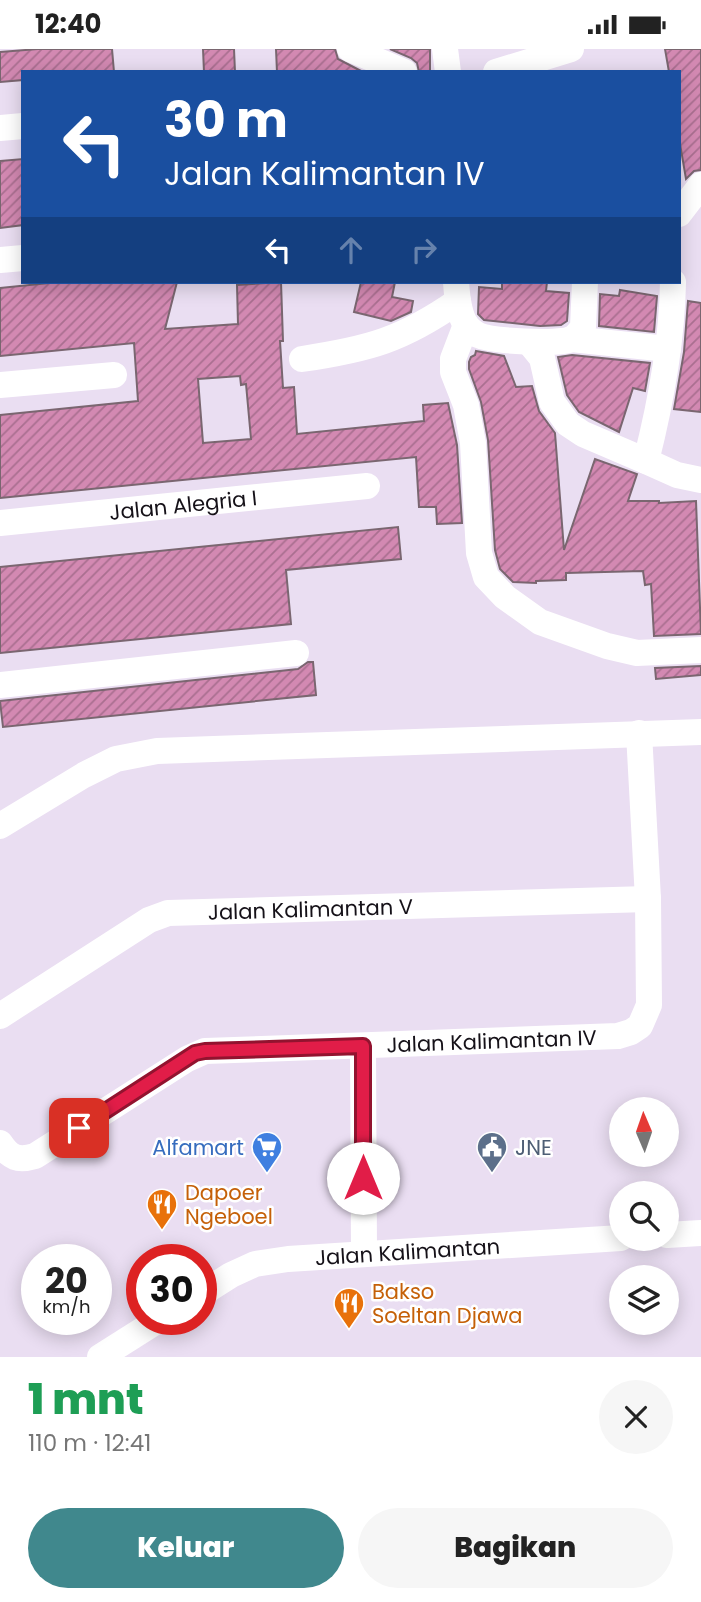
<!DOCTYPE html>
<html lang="id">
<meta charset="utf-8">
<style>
:root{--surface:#fff;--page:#f6f6f6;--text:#222;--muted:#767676;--accent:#40888d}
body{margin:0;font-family:Poppins,sans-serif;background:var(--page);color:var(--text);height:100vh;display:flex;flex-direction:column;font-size:26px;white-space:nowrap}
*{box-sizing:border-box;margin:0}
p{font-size:23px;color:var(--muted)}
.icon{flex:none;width:38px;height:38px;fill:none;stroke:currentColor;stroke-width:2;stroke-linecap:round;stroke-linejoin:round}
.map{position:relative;height:1308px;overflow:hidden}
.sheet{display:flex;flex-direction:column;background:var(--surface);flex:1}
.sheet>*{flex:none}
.banner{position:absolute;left:21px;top:21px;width:660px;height:214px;border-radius:0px;box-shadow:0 4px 18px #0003;background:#1a4fa0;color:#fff;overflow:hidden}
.needle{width:46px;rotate:358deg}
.tools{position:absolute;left:609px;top:1048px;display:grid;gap:14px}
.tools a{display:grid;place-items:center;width:70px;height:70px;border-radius:50%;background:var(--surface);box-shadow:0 4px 18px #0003;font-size:35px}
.speed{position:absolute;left:21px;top:1195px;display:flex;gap:14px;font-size:35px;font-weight:700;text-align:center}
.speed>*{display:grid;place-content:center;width:91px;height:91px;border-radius:50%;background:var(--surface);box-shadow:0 4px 18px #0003;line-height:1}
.speed small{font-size:18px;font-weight:400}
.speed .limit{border:10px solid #d22;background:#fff;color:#111}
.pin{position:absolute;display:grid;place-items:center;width:60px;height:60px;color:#fff;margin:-30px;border-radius:14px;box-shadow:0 4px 10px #0006}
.me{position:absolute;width:77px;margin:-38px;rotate:0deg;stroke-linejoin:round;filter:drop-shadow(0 0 5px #0008)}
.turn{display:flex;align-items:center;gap:24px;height:147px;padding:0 28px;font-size:32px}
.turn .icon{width:91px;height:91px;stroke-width:2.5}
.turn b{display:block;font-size:49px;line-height:60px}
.lanes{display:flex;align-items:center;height:66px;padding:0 28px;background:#0003;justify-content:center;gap:35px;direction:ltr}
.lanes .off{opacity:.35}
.round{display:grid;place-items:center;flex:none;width:74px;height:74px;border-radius:37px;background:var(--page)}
.summary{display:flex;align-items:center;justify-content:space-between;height:119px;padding:0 28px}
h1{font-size:42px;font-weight:800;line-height:52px;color:#1e9e55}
.cta{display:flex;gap:14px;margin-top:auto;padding:14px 28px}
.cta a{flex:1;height:80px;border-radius:42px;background:var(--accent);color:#fff;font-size:28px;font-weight:800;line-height:80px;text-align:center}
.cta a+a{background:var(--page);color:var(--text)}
.status{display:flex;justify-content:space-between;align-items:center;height:49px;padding:0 35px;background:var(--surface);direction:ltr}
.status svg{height:19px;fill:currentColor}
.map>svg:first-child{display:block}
.building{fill:url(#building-hatch);stroke:#7a6670;stroke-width:2;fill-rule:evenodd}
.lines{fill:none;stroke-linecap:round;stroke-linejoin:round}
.minor{stroke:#fff;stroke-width:26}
.route-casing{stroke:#92132f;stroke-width:18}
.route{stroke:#e11d48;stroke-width:12}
.labels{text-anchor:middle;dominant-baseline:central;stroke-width:5;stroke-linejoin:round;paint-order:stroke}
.street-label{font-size:21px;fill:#151118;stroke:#fff}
.shop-label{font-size:21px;fill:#366cbe;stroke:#fff;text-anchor:end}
.service-label{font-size:21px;fill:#4e5e75;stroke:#fff;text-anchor:start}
.food-label{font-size:21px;fill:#c56008;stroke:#fff;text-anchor:start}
</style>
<div class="status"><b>12:40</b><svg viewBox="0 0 49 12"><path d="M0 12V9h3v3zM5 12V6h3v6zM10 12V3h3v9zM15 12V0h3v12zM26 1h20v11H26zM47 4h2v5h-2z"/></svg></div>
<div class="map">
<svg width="701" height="1308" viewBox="0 0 701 1308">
<defs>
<pattern id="building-hatch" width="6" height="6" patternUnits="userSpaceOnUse" patternTransform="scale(1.75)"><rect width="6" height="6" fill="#d389b2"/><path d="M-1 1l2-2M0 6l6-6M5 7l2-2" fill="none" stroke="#aa6f90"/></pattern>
</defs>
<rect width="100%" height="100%" fill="#eadef2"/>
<g class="building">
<path d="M38,0H112L114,23H23V31L0,33V3Z"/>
<path d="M203,0H234L235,23H204Z"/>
<path d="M276,0H335L338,10L363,23H277Z"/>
<path d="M390,0H430V23H419L417,14L411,9Z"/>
<path d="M665,0H701V121L694,122L686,130L679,89V23H669Z"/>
<path d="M23,110V176L0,179V112Z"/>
<path d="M59,233H177L165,280L238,275L237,236L281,233L283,292H280L283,339L294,338L297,385L424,372L423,356L448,354L457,396L462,474L437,475L436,458H419L416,408L0,449V366L138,352L134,294L0,307V239ZM240,327L241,336L246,335L251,390L203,394L198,330Z"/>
<path d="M361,233H395L392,248L413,252L411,263L391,272L354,263Z"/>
<path d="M502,233H547L546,242L569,244L567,272L561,276L540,277L484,271L478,265L479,238L502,240Z"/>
<path d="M620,241L657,247L654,283L599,277L600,245L619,247Z"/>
<path d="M688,252L701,254V363L674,360L684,303Z"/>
<path d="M476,302L504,307L516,338L532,337L539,362L555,384L564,501L595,410L637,425L628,452H659V454L696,452L701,585L654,587L651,535L645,536L643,522L566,524V531L536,532V534L513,533L500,520L495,501L488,391L481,353L469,320V313L471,308L475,306Z"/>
<path d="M572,306L650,314L645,342L633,339L619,383L579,363L567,346L558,308Z"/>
<path d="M398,478L401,510L286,521L291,575L0,604V518Z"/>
<path d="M308,613H313L316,646L3,678L0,652L298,620Z"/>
<path d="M701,617V626L656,630L655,619Z"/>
</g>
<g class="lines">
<g class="minor">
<path d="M350,0L404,23"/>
<path d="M445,0L448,23"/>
<path d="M496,23L571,0"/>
<path d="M0,79L23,77"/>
<path d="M679,165L701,136"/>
<path d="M0,211L23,209"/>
<path d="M456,233C457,246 458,264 466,276C468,279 474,284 478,286C491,292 559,296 571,290C576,288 580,282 583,278L585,233"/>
<path d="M466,276L453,310V323L466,356L473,394L479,504L486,528L505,548L540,573L607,597L637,604L701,601"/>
<path d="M571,290L668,300"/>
<path d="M529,293L542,309L552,353L568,375L583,385L646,412L677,426L701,431"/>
<path d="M302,310C369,300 402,291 458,252"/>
<path d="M0,336L114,326"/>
<path d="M646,412C661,353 672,294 673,233"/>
<path id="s1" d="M0,474L367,437"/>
<path d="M0,636L296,604"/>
<path d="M0,777L84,726L116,710L157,702L701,683"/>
<path id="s2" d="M0,967L149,871L168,864L648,850"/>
<path d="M363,997L364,1205"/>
<path id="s3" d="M0,1094C10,1109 18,1112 35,1107L187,1010L205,1002L618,987L631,983L640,977L649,956L648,850L639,684"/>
<path d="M667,1186L701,1184"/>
<path id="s4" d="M201,1245L231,1226L255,1215L288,1210L621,1189"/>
<path d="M100,1308L160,1270"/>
</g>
</g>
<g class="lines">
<g class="route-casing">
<path id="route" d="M79,1079L195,1004L205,1002L363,997V1129"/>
</g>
<use href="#route" class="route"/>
</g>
<defs>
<g id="supermarket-pin" transform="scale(1.575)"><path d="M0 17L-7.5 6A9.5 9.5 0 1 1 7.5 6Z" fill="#3f7fe0" stroke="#fff"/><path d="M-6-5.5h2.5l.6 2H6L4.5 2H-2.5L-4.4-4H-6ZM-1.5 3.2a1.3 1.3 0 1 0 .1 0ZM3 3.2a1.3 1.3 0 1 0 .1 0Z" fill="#fff"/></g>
<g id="civic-pin" transform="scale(1.575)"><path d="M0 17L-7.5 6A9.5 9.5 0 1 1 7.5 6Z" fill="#5c6f8a" stroke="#fff"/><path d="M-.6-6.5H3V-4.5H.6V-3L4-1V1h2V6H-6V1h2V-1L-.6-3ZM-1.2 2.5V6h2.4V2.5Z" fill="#fff"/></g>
<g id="restaurant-pin" transform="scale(1.575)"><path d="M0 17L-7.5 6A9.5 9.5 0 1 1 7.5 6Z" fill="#e8710a" stroke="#fff"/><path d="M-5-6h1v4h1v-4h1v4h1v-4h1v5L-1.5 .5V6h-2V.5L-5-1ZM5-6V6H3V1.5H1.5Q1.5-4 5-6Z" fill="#fff"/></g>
</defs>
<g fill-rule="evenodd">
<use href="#supermarket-pin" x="267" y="1098"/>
<use href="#civic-pin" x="492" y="1098"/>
<use href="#restaurant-pin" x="162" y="1155"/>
<use href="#restaurant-pin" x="349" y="1254"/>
</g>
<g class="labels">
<g class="street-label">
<text stroke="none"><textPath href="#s1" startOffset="184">Jalan Alegria I</textPath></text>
<text stroke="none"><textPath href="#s2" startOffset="340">Jalan Kalimantan V</textPath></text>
<text stroke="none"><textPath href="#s3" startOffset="528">Jalan Kalimantan IV</textPath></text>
<text stroke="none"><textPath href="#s4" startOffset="215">Jalan Kalimantan</textPath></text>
</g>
<g class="shop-label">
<text x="244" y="1098">Alfamart</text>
</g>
<g class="service-label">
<text x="515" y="1098">JNE</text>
</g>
<g class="food-label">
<text x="185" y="1143">Dapoer<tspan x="185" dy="24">Ngeboel</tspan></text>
<text x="372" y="1242">Bakso<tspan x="372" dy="24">Soeltan Djawa</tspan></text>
</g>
</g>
</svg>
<div class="tools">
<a><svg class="needle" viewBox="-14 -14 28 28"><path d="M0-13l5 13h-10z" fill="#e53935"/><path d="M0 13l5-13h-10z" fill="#767676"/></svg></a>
<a><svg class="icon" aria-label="search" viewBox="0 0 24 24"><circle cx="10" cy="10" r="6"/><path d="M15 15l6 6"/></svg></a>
<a><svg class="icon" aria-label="layers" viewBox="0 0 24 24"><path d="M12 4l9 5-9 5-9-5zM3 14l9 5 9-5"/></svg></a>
</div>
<div class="speed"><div>20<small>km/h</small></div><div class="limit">30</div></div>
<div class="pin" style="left:79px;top:1079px;background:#d93025"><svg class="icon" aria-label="arrive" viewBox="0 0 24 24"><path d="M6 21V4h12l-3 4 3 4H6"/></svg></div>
<svg class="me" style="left:363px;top:1129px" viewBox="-20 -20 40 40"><circle r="19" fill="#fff"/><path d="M0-13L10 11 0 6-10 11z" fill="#e11d48"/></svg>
<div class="banner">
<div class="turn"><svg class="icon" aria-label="left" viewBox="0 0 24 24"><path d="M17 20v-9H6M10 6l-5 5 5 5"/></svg><div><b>30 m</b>Jalan Kalimantan IV</div></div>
<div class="lanes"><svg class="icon" aria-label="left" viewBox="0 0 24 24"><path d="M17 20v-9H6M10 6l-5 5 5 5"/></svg><svg class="icon off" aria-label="ahead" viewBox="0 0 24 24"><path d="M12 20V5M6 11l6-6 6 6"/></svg><svg class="icon off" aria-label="right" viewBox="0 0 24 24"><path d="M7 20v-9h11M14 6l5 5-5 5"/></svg></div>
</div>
</div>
<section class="sheet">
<div class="summary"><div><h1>1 mnt</h1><p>110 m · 12:41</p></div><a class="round"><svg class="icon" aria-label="close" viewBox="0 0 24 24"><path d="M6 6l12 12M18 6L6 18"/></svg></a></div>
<div class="cta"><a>Keluar</a><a>Bagikan</a></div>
</section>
